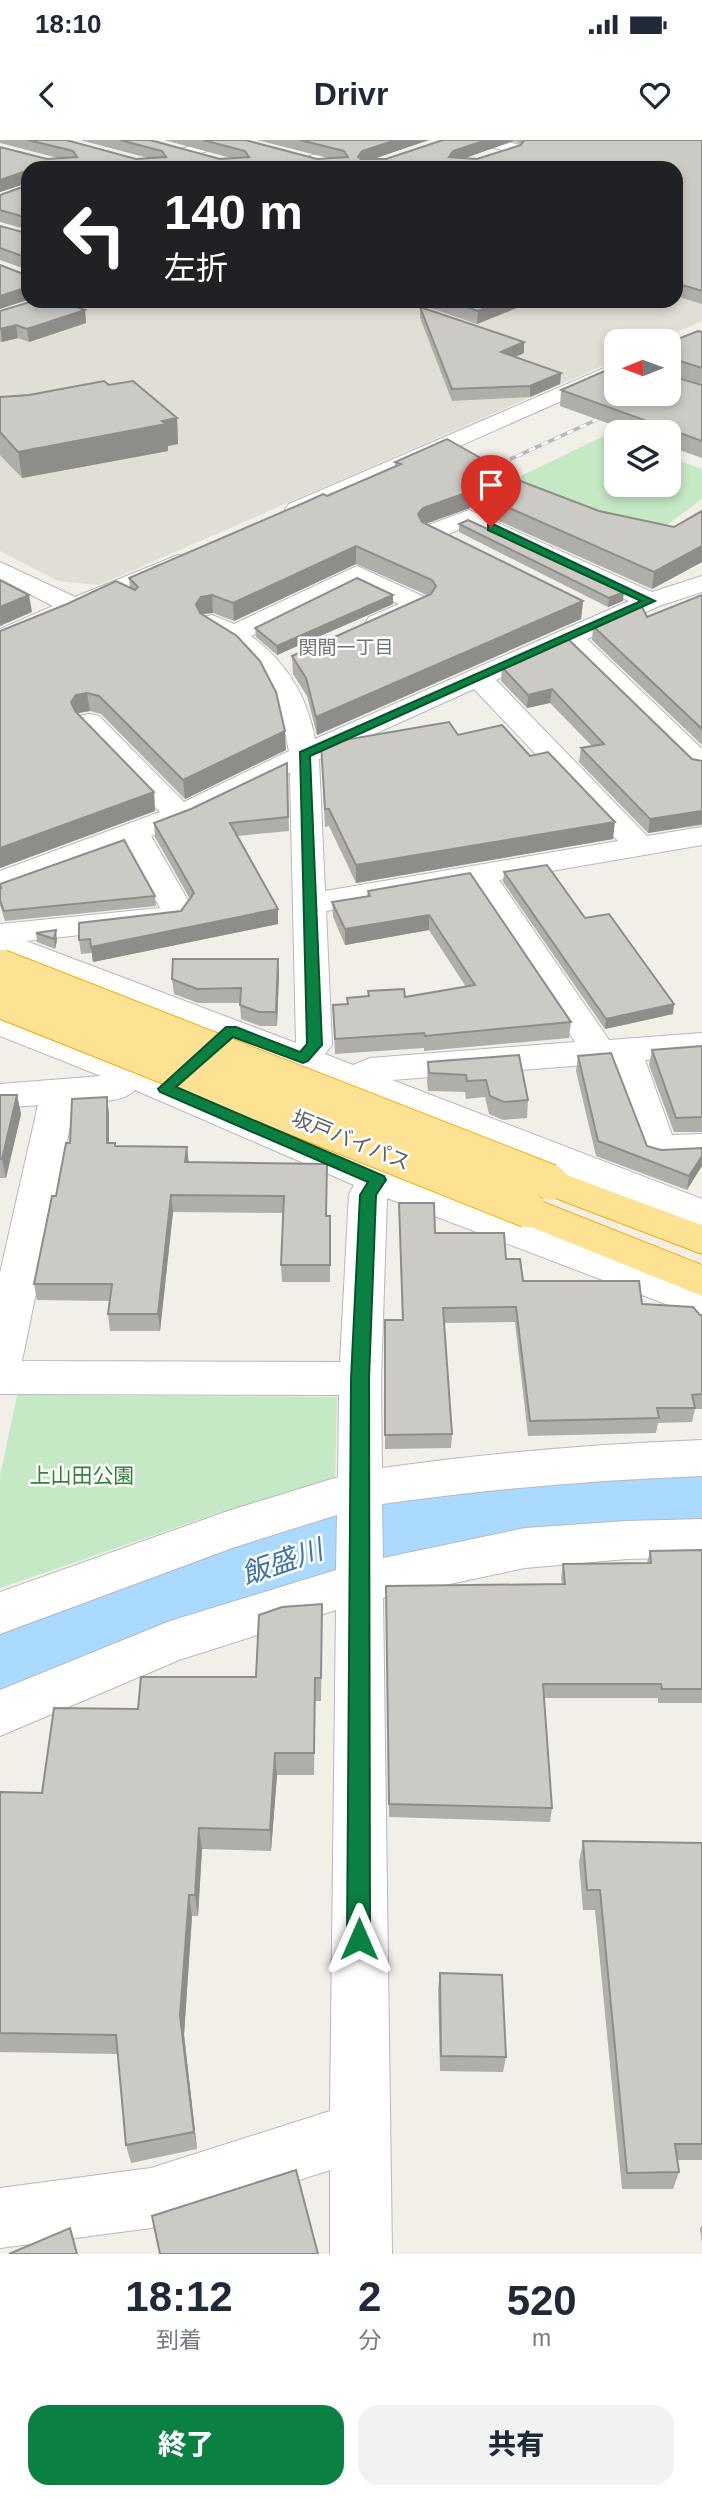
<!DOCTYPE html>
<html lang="ja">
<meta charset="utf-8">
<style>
:root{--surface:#fff;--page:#f2f2f3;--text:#1f2937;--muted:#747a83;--accent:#0b8043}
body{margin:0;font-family:Arial,"Noto Sans JP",sans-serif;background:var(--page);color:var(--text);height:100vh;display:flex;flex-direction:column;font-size:26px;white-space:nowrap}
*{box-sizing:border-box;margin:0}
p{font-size:23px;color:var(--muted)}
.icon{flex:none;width:38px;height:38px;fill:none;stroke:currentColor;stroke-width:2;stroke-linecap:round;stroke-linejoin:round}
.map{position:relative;height:2114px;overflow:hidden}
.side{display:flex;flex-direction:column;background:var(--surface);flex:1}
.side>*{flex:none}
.banner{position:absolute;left:21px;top:21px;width:662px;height:147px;border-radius:21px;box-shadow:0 4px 10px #0003;background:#202124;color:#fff;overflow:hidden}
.needle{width:46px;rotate:269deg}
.buttons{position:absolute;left:604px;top:189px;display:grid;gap:14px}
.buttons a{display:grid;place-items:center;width:77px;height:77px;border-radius:14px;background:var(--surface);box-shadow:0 4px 10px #0003;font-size:35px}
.pin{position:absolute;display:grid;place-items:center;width:60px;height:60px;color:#fff;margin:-72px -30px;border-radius:50% 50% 50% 0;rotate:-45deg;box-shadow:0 0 7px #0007}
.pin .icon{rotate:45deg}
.me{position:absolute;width:77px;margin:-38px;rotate:0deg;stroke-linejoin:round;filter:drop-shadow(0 0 5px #0008)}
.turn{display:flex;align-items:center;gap:24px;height:147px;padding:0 28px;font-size:32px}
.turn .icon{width:91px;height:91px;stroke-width:2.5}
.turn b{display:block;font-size:49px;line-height:60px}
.eta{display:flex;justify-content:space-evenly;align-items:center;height:119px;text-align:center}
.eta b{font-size:42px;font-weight:800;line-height:49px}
.button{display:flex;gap:14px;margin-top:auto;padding:14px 28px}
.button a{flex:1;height:80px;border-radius:21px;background:var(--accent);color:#fff;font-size:28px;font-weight:800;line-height:80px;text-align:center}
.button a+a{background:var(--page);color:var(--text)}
.status{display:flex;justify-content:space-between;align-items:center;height:49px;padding:0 35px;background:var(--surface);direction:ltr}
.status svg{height:19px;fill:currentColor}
header{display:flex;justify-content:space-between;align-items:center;height:91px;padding:0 28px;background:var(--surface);font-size:32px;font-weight:800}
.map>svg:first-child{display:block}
.education{fill:#e1ded6}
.green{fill:#c5e8c5}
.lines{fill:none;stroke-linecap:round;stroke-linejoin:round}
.river{fill:#aadaff;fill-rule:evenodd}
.minor-casing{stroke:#b5b8bc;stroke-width:2}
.highway-casing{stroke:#f9ab00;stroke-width:2}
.minor{fill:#fff;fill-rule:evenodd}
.highway{fill:#fde293;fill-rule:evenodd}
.rail-casing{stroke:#b6b7b8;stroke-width:3.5}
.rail{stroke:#fff;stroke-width:2.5;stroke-dasharray:7;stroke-linecap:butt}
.highway-bridge-casing{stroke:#f9ab00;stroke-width:37;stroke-linecap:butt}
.highway-bridge{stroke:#fde293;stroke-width:35}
.wall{fill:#afaea9;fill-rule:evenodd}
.shaded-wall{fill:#8f8d8a}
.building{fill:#cccac5;stroke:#8f8d8a;stroke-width:2}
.route{fill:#0b8043;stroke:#07532c;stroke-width:2}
.labels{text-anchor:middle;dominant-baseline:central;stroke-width:5;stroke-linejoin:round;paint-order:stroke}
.far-neighbourhood-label{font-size:19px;fill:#70757a;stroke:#fff}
.street-label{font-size:21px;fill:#5f6368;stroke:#fff}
.park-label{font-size:21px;fill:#348238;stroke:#fff}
.near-water-label{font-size:28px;font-style:italic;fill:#4174aa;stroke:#fff}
</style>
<div class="status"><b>18:10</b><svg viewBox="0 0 49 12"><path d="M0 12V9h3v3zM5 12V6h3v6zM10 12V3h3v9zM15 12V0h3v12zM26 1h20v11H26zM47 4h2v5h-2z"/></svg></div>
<header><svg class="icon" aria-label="back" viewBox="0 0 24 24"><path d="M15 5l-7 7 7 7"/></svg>Drivr<svg class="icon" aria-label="heart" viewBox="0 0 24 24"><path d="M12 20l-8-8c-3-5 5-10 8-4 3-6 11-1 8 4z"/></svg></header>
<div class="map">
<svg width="702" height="2114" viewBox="0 0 702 2114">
<rect width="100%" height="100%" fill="#f1efe8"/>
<path class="education" d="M495,0H702V181L657,201H616V220L99,445L58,441L0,411V180L60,161H676V28L519,11Z"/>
<g class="green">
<path d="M606,295L616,298V345H668L669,317L702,329V359L647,400L500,346Z"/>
<path d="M17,1255L337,1257L335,1345L218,1373L0,1448V1336Z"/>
</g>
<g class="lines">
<path class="river" d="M702,1329V1391C608,1393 513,1393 421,1414C275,1447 140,1512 0,1564V1490C138,1438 277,1380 422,1350C514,1331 609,1331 702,1329Z"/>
<g class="minor-casing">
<g id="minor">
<path d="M211,0H236L234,3L151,28H126L128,25Z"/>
<path d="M358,0H382L380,3L316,24L310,26L302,21L304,18Z"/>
<path d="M473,0H500L520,5L522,8L514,13L475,3Z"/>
<path d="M616,223V237L305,374H289L285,369L289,364Z"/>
<path d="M469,370L652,452L702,436V452L659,466L587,499L702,609V634L692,631L566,508L496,540L647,696L702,687V705L499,740L609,900L702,893V915L645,920L672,995L702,994V1020L658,1022L645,1018L610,923L392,940L702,1059V1088L236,906C224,917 216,920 200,916L194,908L206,894L0,815V784L160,768L126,706L0,752V731L160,672L79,588L75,582L79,576L89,574L99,576L184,662L289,611C277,547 261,520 203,489L199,483L203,477L212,475L234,484L357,426L429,459L433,464L429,469L387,489L378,491L369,489L365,483L369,477L399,464L357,444L251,496C287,523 307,556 315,599L629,461L468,386L441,397L432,399L423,397L420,392L423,387ZM474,549L618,701L325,751L319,619ZM290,633L296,903L26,801L180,784L193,769L151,696L191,681ZM470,745L575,902L370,918L353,925L325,914L332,905L326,771Z"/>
<path d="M178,415L187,417L190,422L187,427L0,507V489L53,466L0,439V422L75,457Z"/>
<path d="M0,872L143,926L391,1031L694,1144H702V1174H692L387,1058L381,1239L382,1328C489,1313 594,1304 702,1300V1336C594,1340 489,1349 382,1364L383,1418L525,1388L627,1381L702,1379V1417L627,1419L525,1428L383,1458L392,2114H330V2030L151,2088L0,2108V2048L151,2028L330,1971L336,1470L179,1520L0,1596V1550L170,1481L336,1430L337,1375L235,1407L0,1494V1452L228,1371L338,1337L339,1255L0,1254V1133L38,965L0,968V944L101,936L0,896ZM135,950L354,1045L349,1054L340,1222L22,1221L75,962C93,961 121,964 135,950Z"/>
</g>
</g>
<g class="highway-casing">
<g id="highway">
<path d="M550,1029L702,1085V1114L537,1051L531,1042L537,1033Z"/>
<path d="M528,1056L702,1125V1156L514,1080L509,1070L514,1060Z"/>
</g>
</g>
<use href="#minor" class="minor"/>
<use href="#highway" class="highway"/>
<g class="rail-casing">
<path id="rail" d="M478,334L653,254"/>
</g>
<use href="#rail" class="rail"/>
<g class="highway-bridge-casing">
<g id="highway-bridge">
<path d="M0,827L550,1042"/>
<path d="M0,860L528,1070"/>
</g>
</g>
<use href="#highway-bridge" class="highway-bridge"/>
</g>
<g class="wall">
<path d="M0,0H66L136,19L148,18L80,0H150L220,19L231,18L164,0H245L317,19L328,18L257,0H429L372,19H386L443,0H702V164L676,156V28H28V43L0,52V7L47,19L58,18L0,3ZM515,1L522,5L477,19L464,18Z"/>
<path d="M28,45V90L0,82V55Z"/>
<path d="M0,86L26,93L28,92V130L0,120Z"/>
<path d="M410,161H534L477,184Z"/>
<path d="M420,167L524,213L516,217L561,233L560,244L530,257L452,261L420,178Z"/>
<path d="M85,170L86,183L29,202L18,198L2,202L0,201V171Z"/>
<path d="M702,192V244L668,234V203Z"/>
<path d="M109,245L177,278L178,304L168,306V311L22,338L0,315V257L29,255Z"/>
<path d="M702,245V318L668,306V292H632L560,266L561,250Z"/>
<path d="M395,322L523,342L599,371L674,387L702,371V422L652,449L470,368L425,384L583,461L581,479L317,595L307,556L293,534L292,516L427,455L356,424L234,481L213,473L202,474L286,610L185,659L101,574L90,571L78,573V574L154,652L155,671L0,728V491L130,448L129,438L395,327Z"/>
<path d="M459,384L623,461L608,467L459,392Z"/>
<path d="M393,455V464L277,515L256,497L255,488Z"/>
<path d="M702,455V605L592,500L593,486L647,477Z"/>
<path d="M567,498L692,619L702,621V685L648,693L579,622L581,608L592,606L550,563L527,568L501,541L502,527Z"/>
<path d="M458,595L530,616L613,699L356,743L329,686L325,687L321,604Z"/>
<path d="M287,623L289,691L237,696L278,769V784L93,822L92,813L81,814L79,800L181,771L190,759L155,697L154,683L191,669Z"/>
<path d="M504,732L585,778L673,874L605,889L503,742Z"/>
<path d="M470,733L571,882L569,898L424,911V908L335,914L333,865L347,864V858L368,856V851L405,857L466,847L429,790L345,805L333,777L332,762L367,756L368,751Z"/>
<path d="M0,744L155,756L156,766L5,781L0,765Z"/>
<path d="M36,793L57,800L55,809L37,802Z"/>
<path d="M279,834L277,886H260L241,879L240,863H198L174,854L172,839Z"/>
<path d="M702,906V992H674L649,925L652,910Z"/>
<path d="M519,915L528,960L527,978L503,980L489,974L485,957L466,959L465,952L428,951L427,940L428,922Z"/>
<path d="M578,916L647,1006L661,1010L702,1008L687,1050L596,1016L576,931Z"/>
<path d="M0,955H17L21,974L6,1038H0Z"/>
<path d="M109,973V1003H115L116,1006L187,1007L188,1022L327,1024V1076H330V1142H282L281,1125L283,1073L173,1072L160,1191H110L108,1174L109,1161L37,1160L34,1144L70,1003Z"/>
<path d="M399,1063L435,1093L506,1119L523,1141L702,1175V1269H695L692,1282L658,1283L656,1293L528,1296L515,1182L444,1183L452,1294L451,1308L385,1309V1180H402Z"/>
<path d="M702,1410V1563H658V1558H544L552,1668L550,1682L389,1677L386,1446L562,1444L561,1438L563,1424L647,1423L650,1411Z"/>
<path d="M322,1488L321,1561H315L314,1635H277L271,1711L202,1709L198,1776H192L184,1895L197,2009L131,2023L126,2005L118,1914L0,1912V1652L42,1653L138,1569L256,1537Z"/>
<path d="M583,1701L702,1703V2020H677L679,2032L673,2049H622L595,1770H583L579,1722Z"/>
<path d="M440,1833L506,1917L503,1932L440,1931L438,1849Z"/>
<path d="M702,2085V2104L700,2089Z"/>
</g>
<g class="shaded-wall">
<path d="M396,0H429L362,23L358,17L362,11Z"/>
<path d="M486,0H515L452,23L449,17L453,11Z"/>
<path d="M26,31L27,43L0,52V40Z"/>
<path d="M28,147V160L0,169V156Z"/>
<path d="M503,161H534L477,184L478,171Z"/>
<path d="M85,170L86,183L29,202L27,189Z"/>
<path d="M16,185L18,198L2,202L1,190Z"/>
<path d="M524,202V213L500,223L501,212Z"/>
<path d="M671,218L669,233L668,234V220Z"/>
<path d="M561,233L560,244L530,257V246Z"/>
<path d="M177,278L178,304L168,306V311L22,338L18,312Z"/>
<path d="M471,351L470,368L422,385L418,374L423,368Z"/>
<path d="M356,406V424L234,481L233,463Z"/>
<path d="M702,406V422L652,449L654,432Z"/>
<path d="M624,452L623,461L608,467L609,458Z"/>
<path d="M29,455L32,472L0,486V467Z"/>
<path d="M212,455L213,473L202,474L197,482L196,464L201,457Z"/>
<path d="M393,455V464L277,515V506Z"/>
<path d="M583,461L581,479L317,595L316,577Z"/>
<path d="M552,549L550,563L527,568L528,555Z"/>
<path d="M87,553L90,571L78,573L73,581L71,562L76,555Z"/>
<path d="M285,591L286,610L185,659L183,640Z"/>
<path d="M154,652L155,671L0,728V708Z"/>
<path d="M702,671V684L648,693L650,679Z"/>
<path d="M615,682L613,699L356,743V725Z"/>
<path d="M278,769V784L93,822L91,807Z"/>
<path d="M429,775V790L345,805V789Z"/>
<path d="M56,790L57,800L55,809L54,799Z"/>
<path d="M278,819L279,834L277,886L276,872Z"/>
<path d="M674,864L673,874L605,889L606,879Z"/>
<path d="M17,955L21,974L6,1038L2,1019Z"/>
<path d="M107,957L109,973V1020L107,1003Z"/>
<path d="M187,1007L189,1024L185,1022Z"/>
<path d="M702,1016V1026L687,1050L689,1036Z"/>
<path d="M171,1055L173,1072L160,1191L158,1174Z"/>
<path d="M275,1613L277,1635L271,1711L270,1690Z"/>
<path d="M199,1688L202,1709L198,1776L195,1755Z"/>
<path d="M189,1755L192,1776L184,1895L197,2009L194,1992L180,1876Z"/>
</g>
<g class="building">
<path d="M28,0H66L136,19L166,17L162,11L120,0H150L220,19L249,17L245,11L203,0H245L317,19L348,17L344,11L300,0H396L362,11L358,17L361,19H386L443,0H486L453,11L449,17L477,19L521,5L524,0H702V151L676,143V28H28V33L26,31L0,40V7L47,19L77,17L73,11Z"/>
<path d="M28,45V78L0,70V55Z"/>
<path d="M0,86L26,93L28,92V118L0,108Z"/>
<path d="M0,125L26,135L28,133V147L0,156Z"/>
<path d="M33,161H61L85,170L27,189L16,185L0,189V171Z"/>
<path d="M448,161H503L478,171Z"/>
<path d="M420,167L524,202L501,212L561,233L530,246L452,249Z"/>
<path d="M698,191L702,192V228L671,218L668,220V203Z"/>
<path d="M616,226V254H668V235L702,245V301L561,250Z"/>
<path d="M104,241L109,245L133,241L177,278L162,281L166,284L18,312L0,292V257L29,255Z"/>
<path d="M447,299L523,342L599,371L674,387L702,371V406L654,432L471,351L423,368L418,374L422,382L583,461L316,577L306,538L292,516L431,454L436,446L432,440L356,406L233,463L212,455L201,457L196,464L200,473L237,496L260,521L276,552L285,591L183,640L99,556L87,553L76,555L71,562L75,571L154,652L0,708V491L67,464L116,441L135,450L138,447L129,438L308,361L323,354L327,356L401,324L395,322Z"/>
<path d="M468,380L624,452L609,458L459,384Z"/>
<path d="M357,438L393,455L277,506L255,488Z"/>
<path d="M0,440L29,455L0,467Z"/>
<path d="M702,455V589L593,486L641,465L647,477Z"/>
<path d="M567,498L692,619L702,621V671L650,679L581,608L604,604L552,549L528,555L502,527Z"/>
<path d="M449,582L458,595L502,585L530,616L548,612L615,682L356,725L329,669H325L321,604Z"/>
<path d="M287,623L288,677L230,683L278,769L91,807L90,799L79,800V783L181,771L194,753L154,683L191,669Z"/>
<path d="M124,700L155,756L4,771L0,760V748H1L0,744Z"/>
<path d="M547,725L585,778L609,774L674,864L606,879L504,732Z"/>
<path d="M470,733L571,882L425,896L424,893L335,899L333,865L348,864L347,858L369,856L368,851L404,849L405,857L475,845L429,775L345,789L332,762L370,756L368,751Z"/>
<path d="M56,790L54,799L36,793Z"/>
<path d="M173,819H278L276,872H259L240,865L241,848L197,849L172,839Z"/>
<path d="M702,906V977L676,978L652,910Z"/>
<path d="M611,913L647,1006L661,1010L702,1008V1016L689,1036L598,1001L578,916Z"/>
<path d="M519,915L528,960L504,962L490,956L486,940L467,941L466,935L429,933L428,922Z"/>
<path d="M0,955H17L2,1019H0Z"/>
<path d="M107,957V1003H115V1006L187,1007L185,1022L327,1024L326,1076H330V1125H281L284,1056L171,1055L158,1174H108L112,1144H34L52,1056H56L66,1003H70L72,959Z"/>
<path d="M399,1063H434L435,1093H504L506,1119H520L523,1141H639L642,1164L693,1167L700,1175H702V1254L692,1255L695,1268H657L659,1278L530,1281L516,1167L443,1168L452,1294L385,1295V1180H403Z"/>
<path d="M702,1410V1549H662L661,1544H543L552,1668L389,1664L386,1446L565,1444L563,1424L651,1423L650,1411Z"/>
<path d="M322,1464L321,1538H315L314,1613H275L270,1690L199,1688L195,1755H189L180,1876L194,1992L126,2005L116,1895L0,1893V1652L42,1653L54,1568L138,1569L141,1537H256L259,1475L282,1467Z"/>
<path d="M583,1701L702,1703V2004H675L679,2032L627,2033L600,1750H587Z"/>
<path d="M440,1833L502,1835L506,1917L441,1916Z"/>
<path d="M296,2030L318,2114H160L152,2076Z"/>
<path d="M70,2088L77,2114H9Z"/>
</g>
<path class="route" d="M488,385H495L655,461L310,616L322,905L308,921L303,923L233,897L176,947L384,1036L386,1040L376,1055L369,1239L370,1799L367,1807L359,1810L351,1807L347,1799L351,1239L360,1055L368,1042L160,952L158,949L226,887H236L300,912L307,904L300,612L641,461L488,390Z"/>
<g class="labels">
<g class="far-neighbourhood-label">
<text x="346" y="507">関間一丁目</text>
</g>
<g class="street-label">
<text transform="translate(351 1000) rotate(22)">坂戸バイパス</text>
</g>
<g class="park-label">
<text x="82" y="1335">上山田公園</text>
</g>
<g class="near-water-label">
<text transform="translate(282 1422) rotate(-19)">飯盛川</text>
</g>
</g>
</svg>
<div class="buttons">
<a><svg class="needle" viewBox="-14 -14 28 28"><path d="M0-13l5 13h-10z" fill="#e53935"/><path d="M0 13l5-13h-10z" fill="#747a83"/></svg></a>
<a><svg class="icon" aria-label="layers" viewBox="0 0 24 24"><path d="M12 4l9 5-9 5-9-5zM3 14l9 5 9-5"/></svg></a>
</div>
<div class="pin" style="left:491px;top:387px;background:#d93025"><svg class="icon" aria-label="arrive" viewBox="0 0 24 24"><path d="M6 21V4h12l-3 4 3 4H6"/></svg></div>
<svg class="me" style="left:359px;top:1799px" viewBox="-20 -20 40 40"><path d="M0-17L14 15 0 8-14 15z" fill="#0b8043" stroke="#fff" stroke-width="4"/></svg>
<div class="banner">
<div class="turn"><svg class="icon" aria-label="left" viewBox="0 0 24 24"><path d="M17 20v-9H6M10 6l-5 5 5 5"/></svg><div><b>140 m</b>左折</div></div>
</div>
</div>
<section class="side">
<div class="eta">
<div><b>18:12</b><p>到着</p></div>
<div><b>2</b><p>分</p></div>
<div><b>520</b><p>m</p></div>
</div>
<div class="button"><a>終了</a><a>共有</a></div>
</section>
